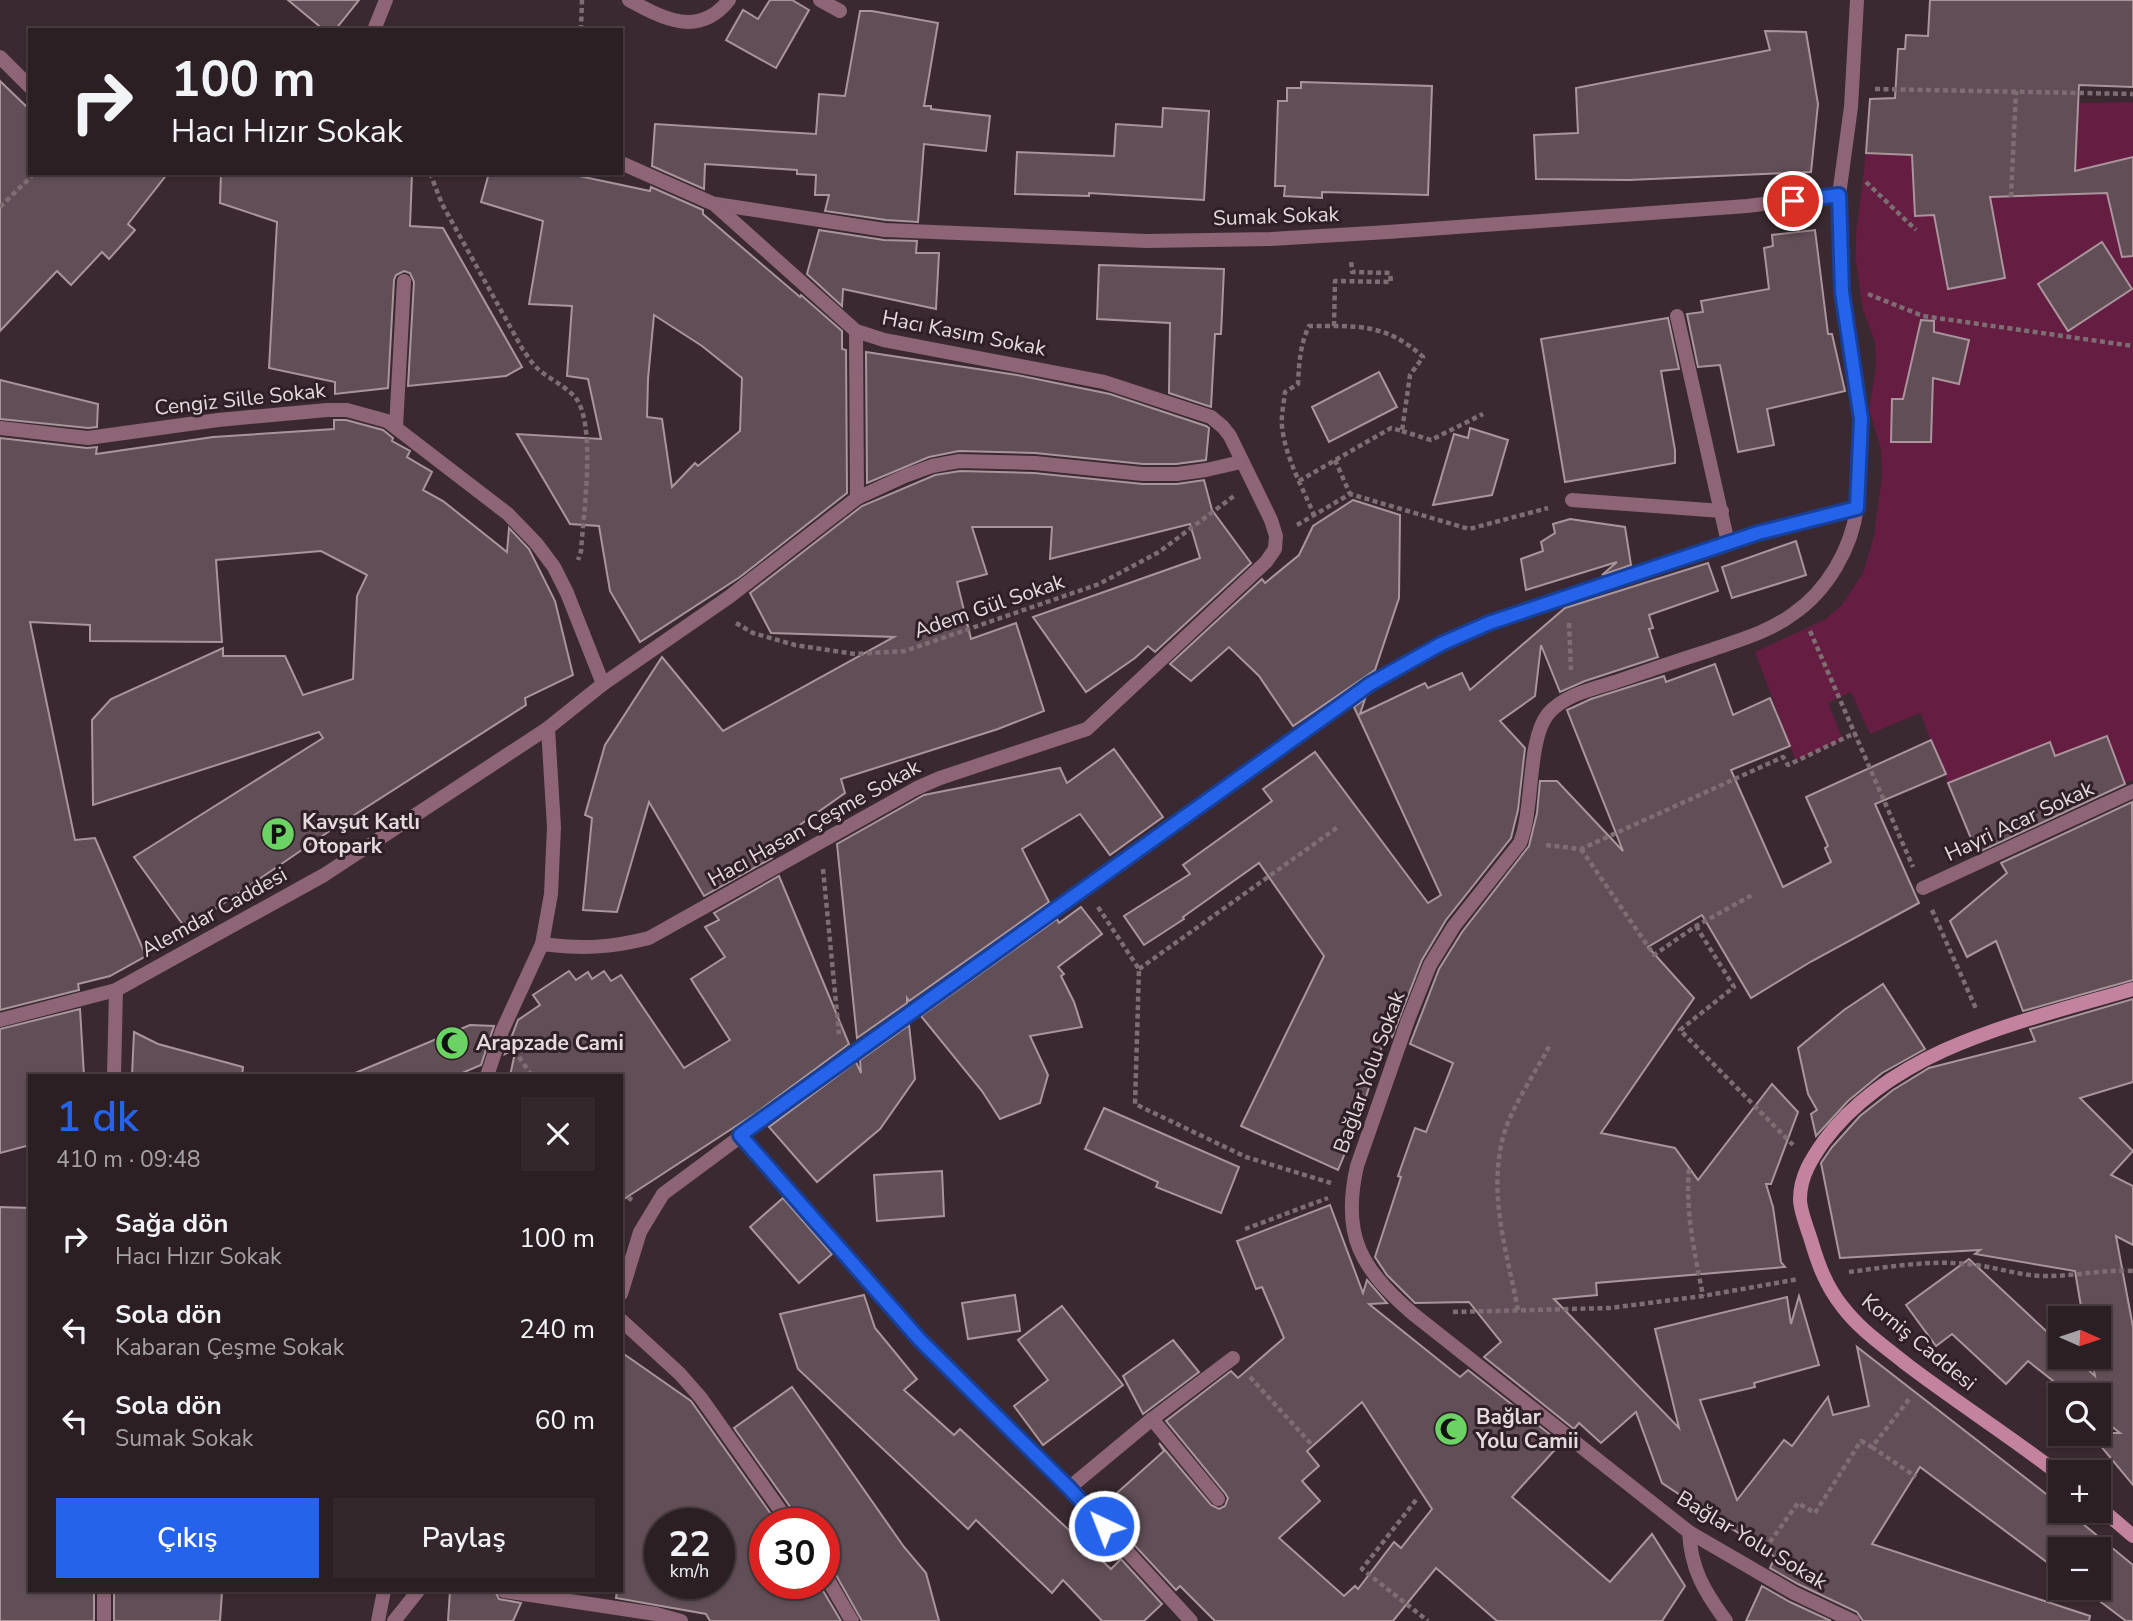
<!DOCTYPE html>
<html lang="tr">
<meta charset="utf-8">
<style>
:root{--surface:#2c1f24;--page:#34272c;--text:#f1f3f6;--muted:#a6a2a6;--line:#483d41;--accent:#2563eb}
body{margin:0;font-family:"Nunito Sans",sans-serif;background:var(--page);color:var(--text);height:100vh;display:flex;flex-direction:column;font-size:26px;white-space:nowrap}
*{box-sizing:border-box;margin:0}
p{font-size:23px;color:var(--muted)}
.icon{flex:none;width:38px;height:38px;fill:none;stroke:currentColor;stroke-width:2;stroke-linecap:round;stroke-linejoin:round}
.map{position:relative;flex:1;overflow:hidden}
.sheet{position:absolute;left:28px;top:1074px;width:595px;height:518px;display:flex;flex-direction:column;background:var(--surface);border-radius:0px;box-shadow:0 2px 5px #0004,0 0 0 2px var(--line)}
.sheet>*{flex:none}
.guide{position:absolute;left:28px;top:28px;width:595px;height:147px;border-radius:0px;box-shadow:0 2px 5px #0004,0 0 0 2px var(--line);background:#2c1f24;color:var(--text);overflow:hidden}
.needle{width:46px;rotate:93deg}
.buttons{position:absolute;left:2048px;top:1306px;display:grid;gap:14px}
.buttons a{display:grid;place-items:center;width:63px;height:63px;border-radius:0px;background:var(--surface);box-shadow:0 2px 5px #0004,0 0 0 2px var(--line);font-size:35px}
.speed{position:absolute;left:644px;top:1508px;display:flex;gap:14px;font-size:35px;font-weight:700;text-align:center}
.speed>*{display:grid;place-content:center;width:91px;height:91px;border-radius:50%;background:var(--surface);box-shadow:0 2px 5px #0004,0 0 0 2px var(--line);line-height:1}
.speed small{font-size:18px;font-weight:400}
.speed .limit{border:10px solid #d22;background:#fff;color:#111}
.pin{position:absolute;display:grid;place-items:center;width:60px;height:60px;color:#fff;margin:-30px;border:4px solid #fff;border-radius:50%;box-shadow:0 2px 7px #0007}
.me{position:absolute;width:77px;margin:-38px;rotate:317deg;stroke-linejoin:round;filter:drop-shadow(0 0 5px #0008)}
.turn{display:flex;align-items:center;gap:24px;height:147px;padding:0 28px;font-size:32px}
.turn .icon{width:91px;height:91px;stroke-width:2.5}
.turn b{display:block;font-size:49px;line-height:60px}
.round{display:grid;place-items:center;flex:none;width:74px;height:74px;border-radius:0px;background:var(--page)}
.overview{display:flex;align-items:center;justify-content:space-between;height:119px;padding:0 28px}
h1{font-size:42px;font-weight:600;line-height:52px;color:var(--accent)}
.primary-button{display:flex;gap:14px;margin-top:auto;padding:14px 28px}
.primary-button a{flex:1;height:80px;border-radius:0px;background:var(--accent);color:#fff;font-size:28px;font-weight:600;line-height:80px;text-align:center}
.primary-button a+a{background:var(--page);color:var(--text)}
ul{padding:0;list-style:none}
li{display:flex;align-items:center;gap:21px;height:91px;padding:0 28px}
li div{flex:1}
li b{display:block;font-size:26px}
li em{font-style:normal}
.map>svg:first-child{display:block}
.green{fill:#651d42}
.building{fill:#614e56;stroke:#aa959d;stroke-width:2;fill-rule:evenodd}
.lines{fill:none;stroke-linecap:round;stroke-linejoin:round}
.path{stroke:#7d6e74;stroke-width:4.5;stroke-dasharray:5 3.5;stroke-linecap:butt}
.service{stroke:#8d6576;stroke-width:14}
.minor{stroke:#8d6576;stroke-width:14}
.secondary{stroke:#c3839e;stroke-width:14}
.route-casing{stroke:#184099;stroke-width:18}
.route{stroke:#2563eb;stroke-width:12}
.labels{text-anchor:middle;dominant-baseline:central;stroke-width:6;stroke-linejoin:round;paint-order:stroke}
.street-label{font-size:21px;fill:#e6dade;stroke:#2f1f26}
.poi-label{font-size:21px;font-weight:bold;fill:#e6dade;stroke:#2f1f26;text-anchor:start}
</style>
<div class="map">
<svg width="2133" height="1621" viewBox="0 0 2133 1621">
<rect width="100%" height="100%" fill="#3a2930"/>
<path class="green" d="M1897,98L2006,196H2016L2021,100L2078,103L2133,102V780L2074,803L2049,742L1948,783L1920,713L1870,734L1851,692L1828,703L1843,739L1796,761L1755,652L1824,620L1841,606L1863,573L1874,536L1882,475L1881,449L1869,410L1876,365L1875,342L1863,310L1856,262V234L1866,153L1870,99Z"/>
<g class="building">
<path d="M288,0H359L335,30H324Z"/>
<path d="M770,0H792L809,10L776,68L726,40L743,10L758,19Z"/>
<path d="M1930,0H2133V87L2079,85L2075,171L2133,157V256L2122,257L2107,193L1990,197L2005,278L1948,289L1934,215L1915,216L1912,155L1866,153L1870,99L1895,98L1898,49H1905L1906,35L1928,36Z"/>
<path d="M860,11H872L938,23L924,106H931V109L990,116L986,151L924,144L918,222L886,220L825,211L829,195H815L816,175L797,174V170L705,164L704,189L652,166L655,124L816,134L819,94L845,96Z"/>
<path d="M1765,31L1806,32L1818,104L1811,172L1629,180L1536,179L1534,135L1578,133L1576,88L1770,50Z"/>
<path d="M0,81L30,110V173H168L128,224L135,230L109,259L102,252L71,285L57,271L0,331Z"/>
<path d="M1301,82L1432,86L1428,195L1322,192V198L1284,196L1285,186H1275L1278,101H1287V88H1301Z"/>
<path d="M1163,108L1209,111L1204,200L1089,193V196L1015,194L1017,152L1114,156L1116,124L1162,127Z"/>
<path d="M221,173H412L410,226L443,228L522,367L506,376L408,386L414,282L410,273L404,271L396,275L394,280L388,388L335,394V382L269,368L277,222L220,203Z"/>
<path d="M489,173H565L650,191L651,187L703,210V214L800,297L801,295L842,331V349L846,350L847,493L740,577L640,642L610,591L599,526L570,524L517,434L601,439L588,379L567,376L572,306L529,304L543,221L481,202ZM654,315L702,346L742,378L740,431L698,466L695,463L672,487L662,419L647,417L648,379Z"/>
<path d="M819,230L884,240L917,241L916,253H939L936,309L843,289L842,306L807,274Z"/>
<path d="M1815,230L1828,334H1832L1845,391L1767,409L1774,445L1738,452L1720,365L1698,367L1687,314L1703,312L1701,301L1769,289L1764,248L1773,246L1772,235Z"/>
<path d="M2102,242L2132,289L2068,331L2038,284Z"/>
<path d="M1099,265L1224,269L1221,334H1215L1211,407L1169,393L1170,323L1097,319Z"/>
<path d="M1668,318L1679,369L1661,371L1675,450V463L1565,482L1541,339Z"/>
<path d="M1921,320L1934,321V332L1969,340L1959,384L1933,378L1931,442H1891L1892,399H1903Z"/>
<path d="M866,352L1017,375L1110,394L1206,426L1209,428L1206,460L1176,464H1143L1035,453L959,451L929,457L867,483Z"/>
<path d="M1379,372L1397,407L1329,442L1312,407Z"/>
<path d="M0,380L98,404L97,427L88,428L0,419Z"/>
<path d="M334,420H346L383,430L393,438L392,441L410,451L407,457L432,472L423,490L443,501L507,552L509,528L529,549L555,601L573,675L525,698L526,705L334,828L186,929L134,857L323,738L319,732L93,805L92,720L111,699L223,648V656H285L303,695L353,679L357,596L367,575L321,551L216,560L222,642L90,641V625L30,622L75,840L95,838L146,956L110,976L78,984L79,990L0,1010V438L87,448L97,447L96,454L213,437L334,429Z"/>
<path d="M1470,428L1508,440L1492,495L1433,505L1454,434L1468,438Z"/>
<path d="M960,471L1034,473L1143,484H1177L1204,480L1212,510L1251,563L1155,652L1148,646L1135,658L1086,692L1033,617L1200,558L1190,524L1050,559L1052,527H972L987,574L957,582L971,639L1016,623L1044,711L998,729L841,779L845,793L767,848L772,858L704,896L649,802L617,912L583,910L592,818L585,815L605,745L662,657L723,731L894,637L771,633L750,593L862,506L935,475Z"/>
<path d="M1353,500L1400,515L1399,598L1375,670L1293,726L1259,676L1229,647L1191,681L1170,664L1262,579L1265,583L1299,555L1313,526Z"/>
<path d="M1570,519L1625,527L1631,565L1602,575L1617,562L1526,590L1521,559L1543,551L1541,542L1555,533L1553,524Z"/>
<path d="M1796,541L1806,575L1732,598L1722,567Z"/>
<path d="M1708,563L1718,591L1649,615L1653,628L1649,629L1658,657L1585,681L1560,692L1541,645L1535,696L1500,721L1525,748L1518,810L1511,838L1446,920L1422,960L1392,1037L1386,1034L1358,1122L1338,1170L1241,1126L1324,956L1259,863L1183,917L1184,919L1144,945L1124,916L1190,874L1183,865L1272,801L1263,789L1315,752L1428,903L1441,895L1354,707L1365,699L1360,714L1425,683L1428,688L1462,673L1470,690L1565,608Z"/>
<path d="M1715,664L1733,715L1770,698L1790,746L1731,770L1783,887L1831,862L1825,848L1828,846L1806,797L1931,740L1946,774L1875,804L1919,903L1812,961L1751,998L1702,915L1648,947L1694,998L1601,1133L1675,1148L1698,1180L1772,1084L1798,1112L1771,1184H1766L1773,1207L1781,1262L1785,1267L1596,1283L1597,1295L1554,1299L1679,1428L1655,1329L1787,1297L1791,1324L1799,1296L1819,1365L1754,1383L1755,1387L1700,1400L1737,1500L1784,1440L1792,1446L1828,1397L1833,1415L1869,1406L1857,1347L2036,1486L2060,1505V1510H2066L2133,1565V1621H2126L2081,1587H2098V1549H2060V1572L1920,1467L1872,1544L2090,1616L2089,1621H1863L1857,1612L1798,1584L1770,1568L1775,1557L1662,1483L1636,1412L1601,1443L1579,1423L1574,1429L1484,1357L1501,1342L1469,1302L1415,1303L1387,1275L1375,1257L1401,1177L1398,1176L1415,1128L1426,1132L1453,1063L1410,1044L1439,969L1462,932L1529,846L1537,813L1540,781H1557L1623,851L1567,710L1591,699L1664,676L1666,682Z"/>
<path d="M2107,736L2125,784L1977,853L1948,783L2050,742L2055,756Z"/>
<path d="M1114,749L1163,817L1110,855L1080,814L1022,849L1049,902L909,1001L907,998V1003L857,1038L837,844L924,795L1060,768L1067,783Z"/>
<path d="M2132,802L2133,980L2023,1011L1996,941L1967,957L1950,921L2007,873L2001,863Z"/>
<path d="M779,876L849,1044L756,1113L621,1201V1076H510L516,1048L505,1054L518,1020L540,1005L533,995L569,971L576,980L588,972L592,979L604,971L611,981L621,975L684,1068L730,1040L691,979L725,957L705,927L719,920L714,913Z"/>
<path d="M1081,907L1102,934L1058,967L1064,974L1061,976L1074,1002L1082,1027L1030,1036L1048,1075L1040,1103L1000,1119L982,1091L921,1016L1057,919L1059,923Z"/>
<path d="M1883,984L1925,1049L1882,1073L1848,1101L1816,1136L1811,1114L1817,1110L1808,1094L1798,1048L1844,1010Z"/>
<path d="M2133,999V1082L2080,1098L2133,1151L2111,1175L2133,1186V1245L2116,1236L2133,1327V1485L2090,1433H2120L2098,1416V1395H2071L2028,1361L2006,1384L1952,1334L1936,1346L1906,1305L1969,1259L2060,1344V1356H2073L2095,1376L2091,1356H2098V1318H2083L2075,1271L1975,1254L1980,1250L1840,1258L1821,1163L1832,1147L1860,1116L1893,1090L1929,1068L2035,1041L2030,1029Z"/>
<path d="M80,1009L84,1076H30V1145L0,1153V1029Z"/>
<path d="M470,1025L494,1026L481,1065L455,1076H348Z"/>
<path d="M909,1025L915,1079L880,1129L817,1182L769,1127L856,1062L861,1073L860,1060Z"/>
<path d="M134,1032L158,1044L243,1067L242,1076H132Z"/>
<path d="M1104,1108L1239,1167L1221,1213L1156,1187L1158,1182L1085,1149Z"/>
<path d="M942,1171L944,1216L877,1221L874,1175Z"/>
<path d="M783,1198L832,1254L799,1283L750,1227Z"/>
<path d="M1330,1205L1363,1293L1367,1280L1387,1303L1369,1304L1460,1377L1468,1370L1561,1443L1512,1497L1610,1582L1652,1534L1685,1586L1662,1621H1497L1436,1568L1393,1621H1215L1180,1586L1176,1590L1100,1508L1164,1451L1159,1443L1211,1505L1219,1509L1225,1506L1228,1498L1225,1493L1166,1421L1231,1371L1238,1378L1284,1338L1262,1287L1256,1289L1237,1241ZM1362,1402L1432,1509L1401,1548L1394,1542L1358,1589L1355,1586L1344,1596L1279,1538L1320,1501L1302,1481L1319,1466L1307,1451Z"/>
<path d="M0,1207L30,1208V1591H94V1621H0Z"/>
<path d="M864,1295L875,1328L917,1379L904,1390L954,1435L960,1429L1111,1569L1121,1559L1162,1604L1144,1621H1102L1063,1580L1052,1593L976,1520L968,1529L798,1369L780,1314Z"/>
<path d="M1015,1295L1020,1331L968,1339L962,1303Z"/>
<path d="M1062,1306L1123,1385L1043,1445L1014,1406L1048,1380L1018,1340Z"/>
<path d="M1173,1340L1199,1372L1143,1414L1123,1376Z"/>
<path d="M621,1352L691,1401L778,1524H765V1584H819L841,1621H710L706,1614L616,1598L617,1591H621ZM660,1524H719V1584H660Z"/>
<path d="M792,1387L904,1547L926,1573L939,1621H862L832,1568L824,1563V1524H799L798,1518L734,1428Z"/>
<path d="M1762,1586L1790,1602L1831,1621H1746Z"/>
<path d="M114,1591L222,1592L220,1621H114Z"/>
<path d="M450,1591H495L499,1599L521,1603L513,1621H448Z"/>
</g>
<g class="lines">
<g class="path">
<path d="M581,30L582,0"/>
<path d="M1875,89L2133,94"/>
<path d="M430,173L442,204L523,350C527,355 531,362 536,367C547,378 564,385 575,397C597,423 583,517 581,551L578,560"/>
<path d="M1866,182L1916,230"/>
<path d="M2011,197L2016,91"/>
<path d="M0,207L35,173"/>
<path d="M1868,294L1923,316L2133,346"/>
<path d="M1334,326L1335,281L1391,282L1390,273L1352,272L1351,259"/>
<path d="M1402,431L1431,440L1483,414"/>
<path d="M1335,460L1350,494"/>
<path d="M1299,481L1391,428L1402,431L1410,375L1423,357C1386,323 1357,326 1309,326C1300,345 1299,363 1298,384L1285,392C1284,403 1281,415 1282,426C1285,457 1302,486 1314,515"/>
<path d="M1297,525L1350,494L1469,529L1548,508"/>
<path d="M736,623L753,633L795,645L855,654L905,651L1099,584L1159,552L1234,496"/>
<path d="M1569,623L1571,670"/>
<path d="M1810,631L1913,867"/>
<path d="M1546,845L1581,849L1783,757L1788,765L1855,733"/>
<path d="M1581,849L1654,955L1696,926L1754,894"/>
<path d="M823,869L839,1034"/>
<path d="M1098,907L1139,969L1135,1104L1246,1157L1331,1183"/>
<path d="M1932,910L1977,1011"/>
<path d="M1696,926L1734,987L1680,1030L1793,1145"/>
<path d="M1139,969L1338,827"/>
<path d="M519,1057L532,1076"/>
<path d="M1689,1169C1685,1212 1695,1254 1703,1296"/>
<path d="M621,1193L632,1200"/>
<path d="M1245,1229L1328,1198"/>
<path d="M1849,1272C1888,1267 1928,1260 1967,1264C1993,1266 2016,1275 2042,1276C2072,1277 2102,1269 2133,1271"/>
<path d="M1518,1310C1507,1252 1487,1193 1504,1134C1512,1106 1537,1070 1551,1043"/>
<path d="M1453,1312L1610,1308L1703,1296L1799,1279"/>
<path d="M1250,1377L1313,1446"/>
<path d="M1872,1447L1916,1477"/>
<path d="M1416,1500L1362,1569L1428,1621"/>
<path d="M1765,1549L1798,1503L1815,1513L1861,1441L1872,1447L1910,1398"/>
</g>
<g class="service">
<path d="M629,0C664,19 699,38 729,0"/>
<path d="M820,0L840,11"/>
<path d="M1677,316L1728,543"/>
<path d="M396,427L404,281"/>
<path d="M1572,500L1722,511"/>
<path d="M621,1320L680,1374L701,1398L790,1524"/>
<path d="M1152,1419L1218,1499"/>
<path d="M1069,1488L1152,1419L1233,1358"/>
<path d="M824,1573L852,1621"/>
</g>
<g class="minor">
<path d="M374,30L386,0"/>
<path d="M0,57L30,87"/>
<path d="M716,204L885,230L1147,241L1271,239L1388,232L1747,206L1839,195"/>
<path d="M856,331L857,498"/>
<path d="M0,428L88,438L218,420L327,410H347L387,421L508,514L536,543L554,567L567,593L603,684"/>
<path d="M1923,888L2133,791"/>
<path d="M542,944C582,949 610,948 649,938L917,788L940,778L1087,729L1266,562L1275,549L1276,536L1271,520L1230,436L1223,427L1211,417L1104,382L884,340L856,331L714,204L621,163"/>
<path d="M0,1020L116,990L324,875L548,728L603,684L729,597L857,498L905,476L932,466L959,461L1035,463L1143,474H1177L1206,470L1241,462"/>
<path d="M114,1076L116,990"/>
<path d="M487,1076L502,1031L542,944L551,894L554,827L548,728"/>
<path d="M740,1135L920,1340L1069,1488L1191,1621"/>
<path d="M621,1294L640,1232L663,1194L842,1061L1370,684L1441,644L1489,623L1758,533L1857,507"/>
<path d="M1689,1532C1691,1569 1704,1591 1726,1621"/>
<path d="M104,1591V1621"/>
<path d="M504,1591L656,1614L681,1621"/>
<path d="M378,1621L384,1591"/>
<path d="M394,1621L418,1591"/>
<path d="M1853,1621L1794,1593L1689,1532L1412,1313C1361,1268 1341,1236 1357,1166L1408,1020L1430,965L1454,926L1520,843C1534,808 1527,740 1548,714C1564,695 1592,689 1615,682C1647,671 1679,660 1711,650C1739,640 1769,632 1793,614C1827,591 1852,548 1857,507L1861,419L1842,292L1839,195L1851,107L1857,0"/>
</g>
<g class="secondary">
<path d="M2060,1475C2010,1436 1956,1402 1905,1363C1883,1345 1859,1329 1842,1306C1826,1286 1818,1264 1811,1240C1807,1227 1800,1211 1800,1199C1800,1176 1812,1158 1824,1141C1896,1046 2025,1021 2133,989"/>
<path d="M2098,1506L2133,1536"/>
</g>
</g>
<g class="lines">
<g class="route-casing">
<path id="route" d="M1104,1526L1069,1488L920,1340L740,1135L1348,700L1370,684L1441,644L1489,623L1758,533L1857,508L1861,419L1842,292L1839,195L1793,201"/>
</g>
<use href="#route" class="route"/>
</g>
<defs>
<g id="parking-disc" transform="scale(1.75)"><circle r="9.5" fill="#6bd363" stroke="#2f1f26"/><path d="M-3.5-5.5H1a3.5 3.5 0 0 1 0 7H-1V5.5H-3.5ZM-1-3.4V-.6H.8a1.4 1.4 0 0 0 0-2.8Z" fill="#111"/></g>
<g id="mosque-disc" transform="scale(1.75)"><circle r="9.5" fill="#6bd363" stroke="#2f1f26"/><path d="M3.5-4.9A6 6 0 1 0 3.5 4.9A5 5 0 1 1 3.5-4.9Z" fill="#111"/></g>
</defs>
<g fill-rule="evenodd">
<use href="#parking-disc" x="278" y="834"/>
<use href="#mosque-disc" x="452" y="1043"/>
<use href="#mosque-disc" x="1451" y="1429"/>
</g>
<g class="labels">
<g class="street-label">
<text transform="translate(1276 216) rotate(-2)">Sumak Sokak</text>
<text transform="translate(964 333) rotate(11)">Hacı Kasım Sokak</text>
<text transform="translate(240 399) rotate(-6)">Cengiz Sille Sokak</text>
<text transform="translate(989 606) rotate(-19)">Adem Gül Sokak</text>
<text transform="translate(2019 821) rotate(-25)">Hayri Acar Sokak</text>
<text transform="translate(814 823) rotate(-29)">Hacı Hasan Çeşme Sokak</text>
<text transform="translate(214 912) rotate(-29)">Alemdar Caddesi</text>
<text transform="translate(1369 1072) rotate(-70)">Bağlar Yolu Sokak</text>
<text transform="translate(1919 1342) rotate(39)">Korniş Caddesi</text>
<text transform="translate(1752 1540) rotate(31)">Bağlar Yolu Sokak</text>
</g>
<g class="poi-label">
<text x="302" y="822">Kavşut Katlı<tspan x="302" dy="24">Otopark</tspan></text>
<text x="476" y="1043">Arapzade Cami</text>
<text x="1476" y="1417">Bağlar<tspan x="1476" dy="24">Yolu Camii</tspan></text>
</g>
</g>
</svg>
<div class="buttons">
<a><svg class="needle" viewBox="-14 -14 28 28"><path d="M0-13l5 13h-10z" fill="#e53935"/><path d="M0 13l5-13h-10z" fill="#a6a2a6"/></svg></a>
<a><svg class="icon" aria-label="search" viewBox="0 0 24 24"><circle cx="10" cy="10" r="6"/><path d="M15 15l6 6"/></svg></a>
<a>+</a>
<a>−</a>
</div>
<div class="speed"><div>22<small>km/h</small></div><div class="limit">30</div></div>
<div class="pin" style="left:1793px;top:201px;background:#d93025"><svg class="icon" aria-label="arrive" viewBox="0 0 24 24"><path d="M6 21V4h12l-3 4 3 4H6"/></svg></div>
<svg class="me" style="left:1104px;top:1526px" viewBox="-20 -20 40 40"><circle r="17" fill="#2563eb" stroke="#fff" stroke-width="3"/><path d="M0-11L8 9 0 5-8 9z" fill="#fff"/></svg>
<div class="guide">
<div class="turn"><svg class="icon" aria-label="right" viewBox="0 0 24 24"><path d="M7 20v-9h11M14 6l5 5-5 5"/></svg><div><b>100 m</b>Hacı Hızır Sokak</div></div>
</div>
<section class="sheet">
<div class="overview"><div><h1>1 dk</h1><p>410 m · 09:48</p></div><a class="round"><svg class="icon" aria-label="close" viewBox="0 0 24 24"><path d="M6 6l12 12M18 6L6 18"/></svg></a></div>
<ul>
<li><svg class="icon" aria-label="right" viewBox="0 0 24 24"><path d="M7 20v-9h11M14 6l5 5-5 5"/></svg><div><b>Sağa dön</b><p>Hacı Hızır Sokak</p></div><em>100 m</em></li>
<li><svg class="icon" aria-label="left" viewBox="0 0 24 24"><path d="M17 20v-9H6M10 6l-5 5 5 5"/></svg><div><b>Sola dön</b><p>Kabaran Çeşme Sokak</p></div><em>240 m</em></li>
<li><svg class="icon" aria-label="left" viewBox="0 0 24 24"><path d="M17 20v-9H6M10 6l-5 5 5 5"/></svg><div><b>Sola dön</b><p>Sumak Sokak</p></div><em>60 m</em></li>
</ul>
<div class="primary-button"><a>Çıkış</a><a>Paylaş</a></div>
</section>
</div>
